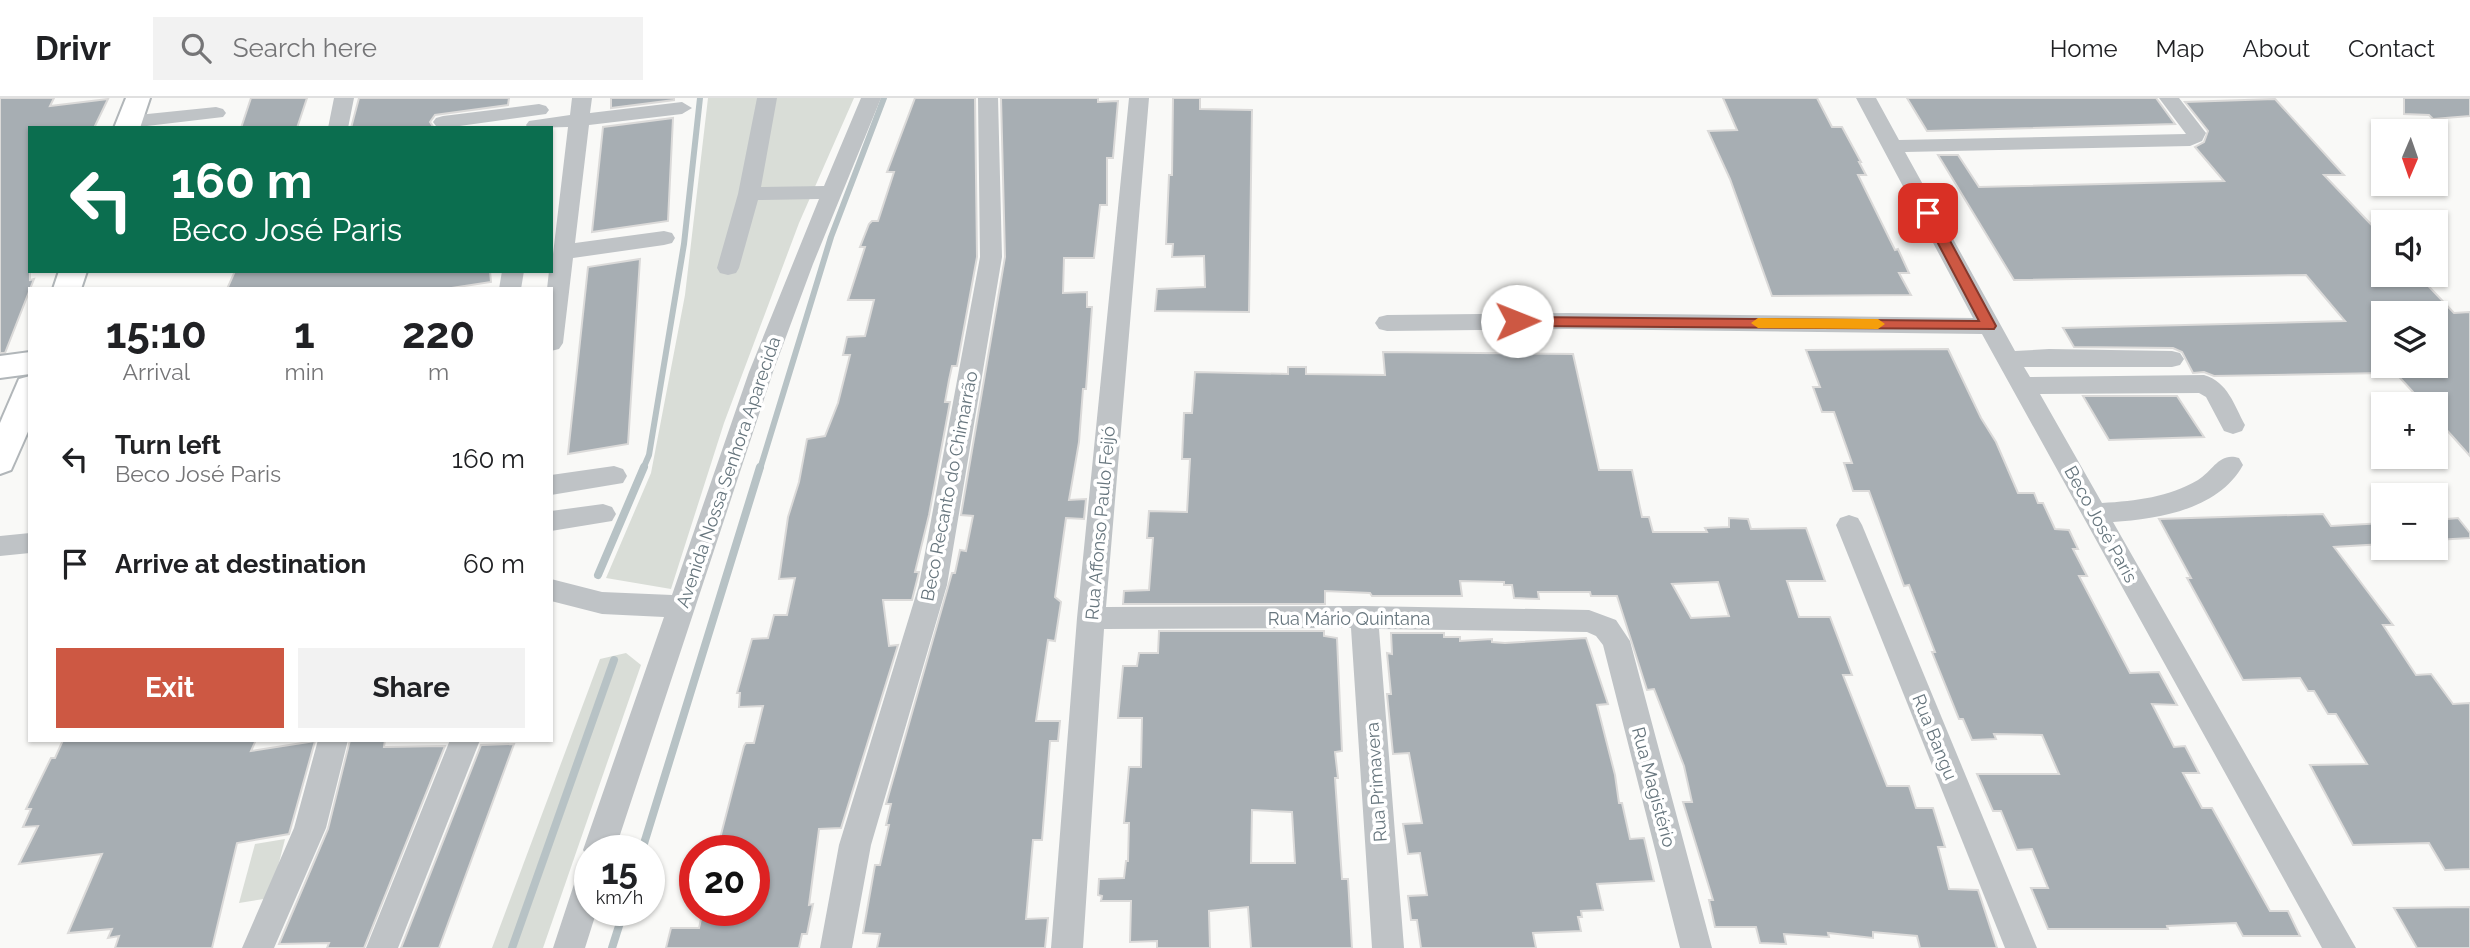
<!DOCTYPE html>
<meta charset="utf-8">
<style>
:root{--surface:#fff;--page:#f2f2f2;--text:#202124;--muted:#757577;--line:#e0e0e0;--accent:#cd5843}
body{margin:0;font-family:Raleway,sans-serif;background:var(--page);color:var(--text);height:100vh;display:flex;flex-direction:column;font-size:26px;white-space:nowrap}
*{box-sizing:border-box;margin:0}
p{font-size:23px;color:var(--muted)}
.icon{flex:none;width:38px;height:38px;fill:none;stroke:currentColor;stroke-width:2;stroke-linecap:round;stroke-linejoin:round}
.map{position:relative;flex:1;overflow:hidden}
.panel{position:absolute;left:28px;top:189px;width:525px;height:455px;display:flex;flex-direction:column;background:var(--surface);border-radius:0px;box-shadow:0 2px 5px #0004}
.panel>*{flex:none}
.hud{position:absolute;left:28px;top:28px;width:525px;height:147px;border-radius:0px;box-shadow:0 2px 5px #0004;background:#0b6e4f;color:#fff;overflow:hidden}
.needle{width:46px;rotate:182deg}
.tools{position:absolute;left:2371px;top:21px;display:grid;gap:14px}
.tools a{display:grid;place-items:center;width:77px;height:77px;border-radius:0px;background:var(--surface);box-shadow:0 2px 5px #0004;font-size:35px}
.speed{position:absolute;left:574px;top:737px;display:flex;gap:14px;font-size:35px;font-weight:700;text-align:center}
.speed>*{display:grid;place-content:center;width:91px;height:91px;border-radius:50%;background:var(--surface);box-shadow:0 2px 5px #0004;line-height:1}
.speed small{font-size:18px;font-weight:400}
.speed .limit{border:10px solid #d22;background:#fff;color:#111}
.pin{position:absolute;display:grid;place-items:center;width:60px;height:60px;color:#fff;margin:-30px;border-radius:14px;box-shadow:0 4px 10px #0006}
.me{position:absolute;width:77px;margin:-38px;rotate:89deg;stroke-linejoin:round;filter:drop-shadow(0 0 5px #0008)}
.turn{display:flex;align-items:center;gap:24px;height:147px;padding:0 28px;font-size:32px}
.turn .icon{width:91px;height:91px;stroke-width:2.5}
.turn b{display:block;font-size:49px;line-height:60px}
.eta{display:flex;justify-content:space-evenly;align-items:center;height:119px;text-align:center}
.eta b{font-size:42px;font-weight:700;line-height:49px}
.button{display:flex;gap:14px;margin-top:auto;padding:14px 28px}
.button a{flex:1;height:80px;border-radius:0px;background:var(--accent);color:#fff;font-size:28px;font-weight:700;line-height:80px;text-align:center}
.button a+a{background:var(--page);color:var(--text)}
ul{padding:0;list-style:none}
li{display:flex;align-items:center;gap:21px;height:105px;padding:0 28px}
li div{flex:1}
li b{display:block;font-size:26px}
li em{font-style:normal}
header{display:flex;align-items:center;gap:42px;box-sizing:border-box;height:98px;padding:0 35px;background:var(--surface);border-bottom:2px solid var(--line)}
header strong{font-size:33px}
nav{display:flex;gap:38px;margin-inline-start:auto;font-size:24px}
.search{width:490px;height:63px;background:var(--page);display:flex;align-items:center;gap:18px;box-sizing:border-box;padding:0 24px;border-radius:0px;color:var(--muted);font-size:26px}
.map>svg:first-child{display:block}
.green{fill:#d9ddd7}
.lines{fill:none;stroke-linecap:round;stroke-linejoin:round}
.stream-far1{stroke:#b7c2c5;stroke-width:6}
.stream{stroke:#b7c2c5;stroke-width:8}
.building{fill:#a7aeb3;stroke:#dbdad9;stroke-width:2;fill-rule:evenodd}
.major-casing{stroke:#b1b6b9;stroke-width:4}
.minor{fill:#bfc3c6;fill-rule:evenodd}
.major{fill:#fff;fill-rule:evenodd}
.route{fill:#cd5843;stroke:#85392c;stroke-width:2}
.slow{fill:#f59e0b}
.labels{text-anchor:middle;dominant-baseline:central;stroke-width:7;stroke-linejoin:round;paint-order:stroke}
.street-label{font-size:18px;fill:#67767e;stroke:#fff}
</style>
<header>
<strong>Drivr</strong>
<div class="search"><svg class="icon" aria-label="search" viewBox="0 0 24 24"><circle cx="10" cy="10" r="6"/><path d="M15 15l6 6"/></svg>Search here</div>
<nav><a>Home</a><a>Map</a><a>About</a><a>Contact</a></nav>
</header>
<div class="map">
<svg width="2470" height="850" viewBox="0 0 2470 850">
<rect width="100%" height="100%" fill="#f9f9f7"/>
<g class="green">
<path d="M708,0H854L799,125L724,325L671,491L606,480L651,375L685,197Z"/>
<path d="M626,555L641,567L543,850H492L600,561Z"/>
<path d="M285,741L270,800L239,805L255,746Z"/>
</g>
<g class="lines">
<g class="stream-far1">
<path d="M643,371L649,357L684,146L700,0"/>
<path d="M760,371L831,139L884,0"/>
</g>
<g class="stream">
<path d="M598,477L644,369"/>
<path d="M642,752L760,369"/>
<path d="M512,850L614,562"/>
<path d="M612,850L624,812"/>
</g>
</g>
<g class="building">
<path d="M0,0H54L50,8L108,1L94,30H30V182L34,181L5,255H0Z"/>
<path d="M251,0H307L297,30H241Z"/>
<path d="M359,0H509L508,7L435,17L430,24L434,30H351Z"/>
<path d="M611,0H674V2L611,10Z"/>
<path d="M915,0H975L977,159L957,268H952L949,282L945,304H950L929,417L915,474H919L912,502H883L889,548L898,547L841,730L819,731L809,807L813,806L807,836H802L799,850H666L671,830H699L703,812H754V752H717L744,648L746,645H754L763,608L739,609L740,595H737L752,541L768,540L774,517H787L795,480L779,481L788,419L799,384L807,341L825,338L838,305L850,257H843L847,239L865,238L874,202H848L865,149H860L869,126L872,123H878L894,74H887Z"/>
<path d="M1001,0H1098V4L1118,3L1113,60H1107V107H1100L1094,160H1064L1063,195L1087,194V209H1092L1086,291H1083L1079,344L1069,402L1086,401L1084,421L1066,420L1055,499L1061,504L1055,543L1048,542L1036,623H1060L1058,643H1050L1042,742H1033L1026,821L1048,820L1045,850H877L880,836L863,835L875,767H880L889,727H886L891,706H886L952,475H955L960,452L966,453L973,418L961,417L1005,159Z"/>
<path d="M1173,0H1200V11L1252,12L1249,214L1155,213L1157,191L1205,189L1204,158L1172,159L1173,146H1166L1169,77H1172Z"/>
<path d="M1723,0H1817L1832,29H1842L1861,64H1859L1866,77H1858L1895,152L1898,151L1909,175H1899L1911,197L1772,198L1730,81L1708,33L1737,32Z"/>
<path d="M1907,0H2156L2175,26L1927,33Z"/>
<path d="M2404,0H2470V18L2433,21L2429,17L2404,16Z"/>
<path d="M2275,1L2344,77H2324L2384,140V177H2418L2454,215L2470,214V358L2436,320V306H2424L2389,268H2436V215H2384V275L2214,278L2204,274L2193,275L2182,254L2173,250L2074,249L2063,230L2345,223L2306,177L2014,182L1938,57H1958L1979,89L2224,83L2195,49L2204,44L2208,33L2185,4Z"/>
<path d="M673,20L668,123L592,134L603,29Z"/>
<path d="M640,161L628,346L568,356L588,169Z"/>
<path d="M235,173H490L491,184L445,191H227Z"/>
<path d="M1948,251L1981,320L1996,344L2018,395H2034L2038,405H2043L2055,431L2069,432L2078,451H2073L2087,478H2079L2130,575L2159,574L2177,607L2152,606L2174,649L2185,648L2199,675H2183L2202,710H2212L2270,813H2288L2300,838H2243L2236,825L2167,828L2168,831H2048L2031,790H2048L2032,751L2017,752L2001,713H1993L1977,676H2059L2042,637L1994,636L1996,641L1972,642L1963,621H1959L1932,554H1935L1909,487L1904,488L1869,393H1853L1844,365H1852L1834,314H1822L1813,289H1820L1806,252Z"/>
<path d="M1383,254L1573,256L1599,372H1632L1642,419H1649L1653,434H1707L1705,430L1729,429V420L1748,421L1751,431L1806,430L1825,483H1787L1799,519H1830L1852,577H1843L1887,688H1909L1916,710H1933L1945,749H1938L1949,791L1978,792L1997,850H1920L1917,838L1873,834V840L1828,835L1829,839L1784,836L1786,846L1760,845L1756,829H1715L1709,802H1713L1683,704H1692L1684,668L1654,591L1647,592L1617,498H1591L1590,494H1538L1539,501L1514,500L1512,487H1504V484L1460,483L1462,498H1372L1370,495L1325,493V506H1123L1124,493L1149,492L1153,440H1147L1149,413L1187,414L1190,361H1182L1184,315H1192L1195,274L1288,276V269H1306V276L1385,277ZM1718,484L1729,518L1691,520L1672,486Z"/>
<path d="M2083,298H2177L2204,339L2109,342Z"/>
<path d="M2323,416L2331,428L2384,425V446L2334,449L2393,527H2383L2416,577L2431,576L2453,606L2470,605V771L2445,772L2429,745L2353,747L2310,667L2367,666L2336,616H2328L2314,593H2308L2300,580L2243,582L2187,480H2191L2159,421Z"/>
<path d="M2458,420L2470,435V440L2436,442V422Z"/>
<path d="M1159,533H1324V538L1337,540L1342,653L1335,654L1338,680H1335L1342,781H1348L1352,850H1251L1248,809L1209,813L1210,850H1157V843L1130,844L1131,803H1101L1102,798L1098,797L1099,781L1124,780L1126,763H1128L1129,725H1124L1129,669H1141L1142,620H1118L1123,568H1137L1139,555H1158ZM1252,712L1292,714L1295,765H1251Z"/>
<path d="M1391,535H1444V539H1460V543L1492,541V544L1505,545L1586,540L1608,606L1597,607L1615,677L1619,705H1622L1630,741L1644,740L1654,783L1597,786L1603,812L1581,813L1582,819H1578L1581,833L1533,835L1536,850H1421L1417,822H1411L1408,798L1427,797L1420,755L1408,756L1403,726L1422,725L1409,655L1393,656L1387,596H1391L1387,555L1392,556Z"/>
<path d="M63,642H256L251,653L315,643L289,736L237,745L212,850H115L119,838L108,840L112,831L68,835L102,756L19,766L38,728L23,729L31,711H26L51,660H55Z"/>
<path d="M350,642H385L384,649L445,648L364,850H327L329,845L279,846L328,731Z"/>
<path d="M514,646L439,850H401L481,647Z"/>
<path d="M2470,809V850H2417L2394,810Z"/>
</g>
<g class="lines">
<g class="major-casing">
<g id="major">
<path d="M126,0H150L140,30H114Z"/>
<path d="M59,173H87L81,191H53Z"/>
<path d="M30,254V276L0,280V258Z"/>
<path d="M30,278V329L11,372L0,376V325L19,281Z"/>
</g>
</g>
<g class="minor">
<path d="M334,0H354L348,30H328Z"/>
<path d="M572,0H592L590,15L682,4L692,10L682,16L589,27L575,145L664,133L672,135L675,140L672,145L664,147L573,160L563,245L559,251L551,253V191H547L549,173H551L568,29L528,30L526,27L529,23L570,17Z"/>
<path d="M757,0H777L761,89L824,88L861,0H881L813,166L773,274L615,752H590V763L583,752L664,519L602,516L551,503V481L602,494L672,497L749,274L819,101L758,102L739,170L736,175L728,177L720,175L717,170L738,96Z"/>
<path d="M978,0H998L1002,159L947,487L871,747L852,850H820L839,747L919,487L980,159Z"/>
<path d="M1129,0H1149L1106,509L1364,508L1589,512L1616,522L1630,543L1712,850H1680L1603,547L1596,538L1587,534L1379,531L1404,850H1372L1351,530L1104,531L1083,850H1051L1077,520Z"/>
<path d="M1856,0H1876L1899,42L2186,36L2159,0H2179L2206,35L2202,43L2190,48L1905,54L2015,253L2049,251L2172,253L2180,255L2184,261L2180,267L2172,269H2024L2030,279L2204,277C2228,284 2234,307 2245,327L2242,333L2233,336L2224,333L2206,299L2199,295L2040,296L2102,405C2136,403 2169,399 2198,382C2214,372 2219,354 2239,360L2243,367C2219,411 2159,421 2113,424L2356,850H2322L1982,236L1568,231L1387,233L1379,231L1375,225L1379,219L1387,217L1568,215L1973,220Z"/>
<path d="M539,6L546,8L549,12L546,16L445,30L436,28L433,24L436,20L443,18Z"/>
<path d="M216,9L223,11L226,15L223,19L130,30L121,28L118,24L121,20L128,18Z"/>
<path d="M502,173H524L521,191H499Z"/>
<path d="M614,368L623,371L627,378L623,385L551,397V377Z"/>
<path d="M603,406L612,409L616,416L612,423L551,433V413Z"/>
<path d="M1849,417L1858,420L1862,427L2037,850H2005L1836,427L1840,420Z"/>
<path d="M30,435V455L0,458V438Z"/>
<path d="M318,642H348L326,730L274,850H242L294,730Z"/>
<path d="M450,642H480L398,850H366Z"/>
<path d="M590,767V812H597L585,850H553L579,771Z"/>
</g>
<use href="#major" class="major"/>
</g>
<path class="route" d="M1928,111L1935,115L1996,228L1994,231L1517,228L1510,223L1517,219L1979,223L1922,115Z"/>
<path class="slow" d="M1758,220L1878,221L1885,226L1878,231L1758,230L1751,225Z"/>
<g class="labels">
<g class="street-label">
<text transform="translate(728 374) rotate(-71)">Avenida Nossa Senhora Aparecida</text>
<text transform="translate(949 388) rotate(-79)">Beco Recanto do Chimarrão</text>
<text transform="translate(1100 425) rotate(-85)">Rua Affonso Paulo Feijó</text>
<text transform="translate(2101 426) rotate(61)">Beco José Paris</text>
<text x="1349" y="520">Rua Mário Quintana</text>
<text transform="translate(1935 639) rotate(68)">Rua Bangu</text>
<text transform="translate(1376 684) rotate(-94)">Rua Primavera</text>
<text transform="translate(1654 689) rotate(75)">Rua Magistério</text>
</g>
</g>
</svg>
<div class="tools">
<a><svg class="needle" viewBox="-14 -14 28 28"><path d="M0-13l5 13h-10z" fill="#e53935"/><path d="M0 13l5-13h-10z" fill="#757577"/></svg></a>
<a><svg class="icon" aria-label="sound" viewBox="0 0 24 24"><path d="M4 9h4l5-4v14l-5-4H4zM17 9q2 3 0 6"/></svg></a>
<a><svg class="icon" aria-label="layers" viewBox="0 0 24 24"><path d="M12 4l9 5-9 5-9-5zM3 14l9 5 9-5"/></svg></a>
<a>+</a>
<a>−</a>
</div>
<div class="speed"><div>15<small>km/h</small></div><div class="limit">20</div></div>
<div class="pin" style="left:1928px;top:115px;background:#d93025"><svg class="icon" aria-label="arrive" viewBox="0 0 24 24"><path d="M6 21V4h12l-3 4 3 4H6"/></svg></div>
<svg class="me" style="left:1517px;top:223px" viewBox="-20 -20 40 40"><circle r="19" fill="#fff"/><path d="M0-13L10 11 0 6-10 11z" fill="#cd5843"/></svg>
<div class="hud">
<div class="turn"><svg class="icon" aria-label="left" viewBox="0 0 24 24"><path d="M17 20v-9H6M10 6l-5 5 5 5"/></svg><div><b>160 m</b>Beco José Paris</div></div>
</div>
<section class="panel">
<div class="eta">
<div><b>15:10</b><p>Arrival</p></div>
<div><b>1</b><p>min</p></div>
<div><b>220</b><p>m</p></div>
</div>
<ul>
<li><svg class="icon" aria-label="left" viewBox="0 0 24 24"><path d="M17 20v-9H6M10 6l-5 5 5 5"/></svg><div><b>Turn left</b><p>Beco José Paris</p></div><em>160 m</em></li>
<li><svg class="icon" aria-label="arrive" viewBox="0 0 24 24"><path d="M6 21V4h12l-3 4 3 4H6"/></svg><div><b>Arrive at destination</b></div><em>60 m</em></li>
</ul>
<div class="button"><a>Exit</a><a>Share</a></div>
</section>
</div>
